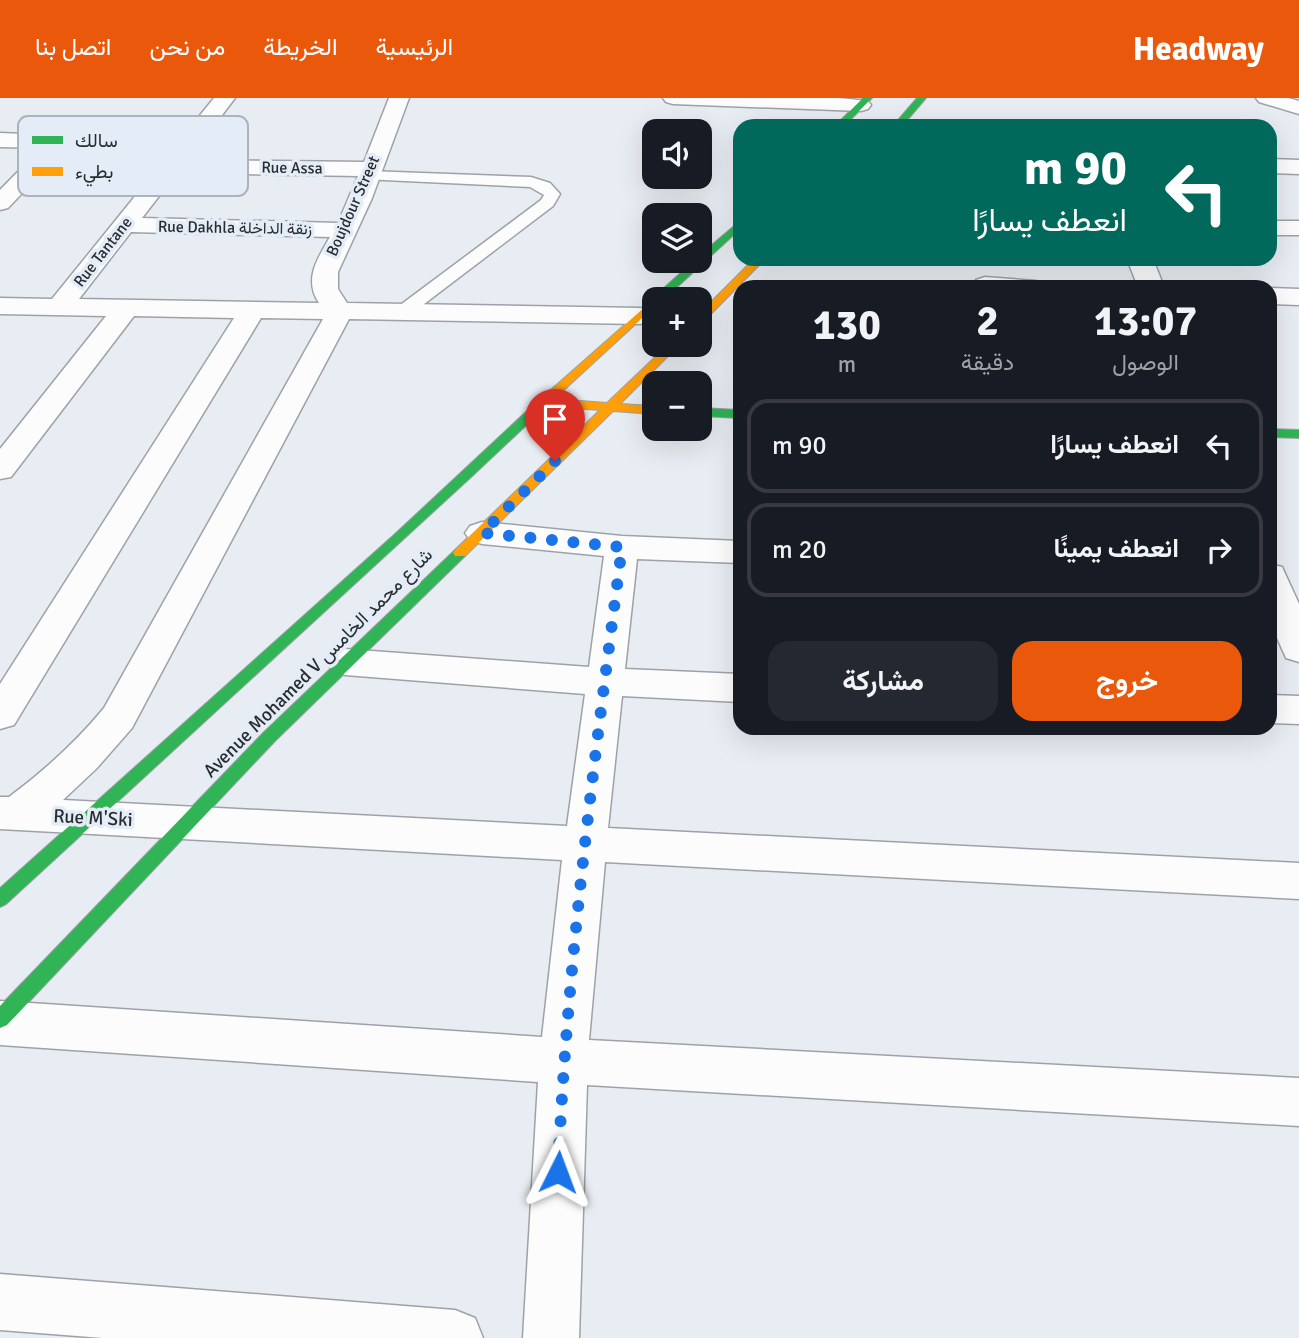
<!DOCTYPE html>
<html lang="ar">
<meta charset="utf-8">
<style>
:root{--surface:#171b24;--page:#242831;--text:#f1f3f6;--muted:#9ea1a6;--line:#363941;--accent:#ea580c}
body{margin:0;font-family:Signika,Vazirmatn,sans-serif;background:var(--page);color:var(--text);direction:rtl;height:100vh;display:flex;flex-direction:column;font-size:26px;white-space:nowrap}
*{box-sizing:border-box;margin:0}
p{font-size:23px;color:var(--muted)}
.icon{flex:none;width:38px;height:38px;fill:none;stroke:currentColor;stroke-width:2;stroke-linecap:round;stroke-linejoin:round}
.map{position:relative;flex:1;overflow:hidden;direction:ltr}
.side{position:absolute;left:733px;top:182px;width:544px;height:455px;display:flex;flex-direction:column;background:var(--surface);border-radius:21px;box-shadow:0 7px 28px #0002;direction:rtl}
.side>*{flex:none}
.hud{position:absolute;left:733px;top:21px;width:544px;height:147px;border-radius:21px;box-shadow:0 7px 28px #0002;direction:rtl;background:#00695c;color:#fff;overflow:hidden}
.fabs{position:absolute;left:642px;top:21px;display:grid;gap:14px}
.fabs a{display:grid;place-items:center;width:70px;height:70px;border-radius:14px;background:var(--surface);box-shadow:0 7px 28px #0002;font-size:35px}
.pin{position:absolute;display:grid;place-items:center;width:60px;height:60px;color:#fff;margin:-72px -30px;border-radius:50% 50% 50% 0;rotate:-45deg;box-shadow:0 0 7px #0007}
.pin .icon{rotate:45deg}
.me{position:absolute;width:77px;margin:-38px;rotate:3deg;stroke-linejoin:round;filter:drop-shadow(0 0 5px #0008)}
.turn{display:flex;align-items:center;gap:24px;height:147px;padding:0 35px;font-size:32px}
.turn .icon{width:91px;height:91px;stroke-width:2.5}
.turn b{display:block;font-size:49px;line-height:60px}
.eta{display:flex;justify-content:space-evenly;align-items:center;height:119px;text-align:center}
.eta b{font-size:42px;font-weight:700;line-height:49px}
.action{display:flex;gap:14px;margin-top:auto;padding:14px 35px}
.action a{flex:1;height:80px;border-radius:21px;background:var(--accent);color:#fff;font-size:28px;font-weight:700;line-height:80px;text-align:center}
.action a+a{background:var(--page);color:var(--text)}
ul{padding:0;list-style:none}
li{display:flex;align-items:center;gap:21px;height:94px;margin:0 14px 10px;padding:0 21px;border:4px solid var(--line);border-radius:21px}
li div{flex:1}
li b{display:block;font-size:26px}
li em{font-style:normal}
header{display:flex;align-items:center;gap:42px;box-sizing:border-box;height:98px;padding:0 35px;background:var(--accent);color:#fff}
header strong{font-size:33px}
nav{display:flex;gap:38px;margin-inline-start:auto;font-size:24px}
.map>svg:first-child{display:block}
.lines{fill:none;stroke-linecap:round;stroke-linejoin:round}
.lane-casing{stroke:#9ea2a7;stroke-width:3}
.street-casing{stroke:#9ea2a7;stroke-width:3}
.fast-casing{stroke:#9ea2a7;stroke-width:2}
.slow-casing{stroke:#9ea2a7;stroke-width:2}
.lane{fill:#fcfcfd;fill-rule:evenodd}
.street{fill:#fcfcfd;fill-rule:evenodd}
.fast{fill:#30b455;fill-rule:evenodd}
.slow{fill:#ff9f0a;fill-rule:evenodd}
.route{stroke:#1a73e8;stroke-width:12;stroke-dasharray:0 21.6}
.labels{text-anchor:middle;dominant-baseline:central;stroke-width:7;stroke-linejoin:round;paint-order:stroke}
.far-street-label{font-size:16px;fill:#292d30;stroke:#e4edf7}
.street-label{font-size:19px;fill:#292d30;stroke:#e4edf7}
.key{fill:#e4edf7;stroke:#acb3bb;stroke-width:2}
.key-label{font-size:19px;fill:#292d30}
</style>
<header>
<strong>Headway</strong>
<nav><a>الرئيسية</a><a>الخريطة</a><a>من نحن</a><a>اتصل بنا</a></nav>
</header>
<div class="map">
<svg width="1299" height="1240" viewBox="0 0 1299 1240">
<rect width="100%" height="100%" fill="#e8edf3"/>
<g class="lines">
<g class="lane-casing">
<path id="lane" d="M368,73L531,79L550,85L560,96L553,108L407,219H395L392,215L395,211L541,102L544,97L530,89L363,81L360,78Z"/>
</g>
<g class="street-casing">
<g id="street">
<path d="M214,0H235L188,62L364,64L389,0H409L372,100L338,174V191L347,205L640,210L649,212L653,218L649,224L640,226L349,221L132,630L97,670L63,702L567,728L585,596L345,577L332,573L327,564L332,555L345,551L589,569L604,458L482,446L470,442L465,435L470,428L482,424L622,438L740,443V465L637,461L625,571L740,576V604L622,598L608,730L1299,765V801L605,764L589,942L1299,980V1028L587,987L579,1240H523L538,984L0,947V903L542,939L562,762L0,731V699H9C44,673 76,644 104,610L323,221L261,220L14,627L0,631V586L234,220L134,218L11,379L0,381V351L106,218L0,216V200L52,201L170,55L64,51L8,110L0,112V92L41,50L0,49V35L180,42ZM177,75L358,78L338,125L142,120ZM131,134L330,139C318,160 303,181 319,205L79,201Z"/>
<path d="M663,0H839L868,3L871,7L868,11L861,13L673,6L666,4Z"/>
<path d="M1256,0H1288L1299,3V16L1259,4Z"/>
<path d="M1270,61L1299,62V76L1270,75Z"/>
<rect x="1270" y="123" width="29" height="14"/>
<path d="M1127,161H1153L1164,189H1138Z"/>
<path d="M985,179L1036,183L1040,189H973L976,182Z"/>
<path d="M1270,190L1299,191V207L1270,206Z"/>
<path d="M1270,466L1282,469L1299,506V564L1286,560L1270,524Z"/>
<path d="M1270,597L1299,598V626L1270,625Z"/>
<path d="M0,1176L455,1212L475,1220L483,1240H103L0,1232Z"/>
</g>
</g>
<g class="fast-casing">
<g id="fast">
<path d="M863,0H872L844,28H835Z"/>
<path d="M917,0H926L902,28H893Z"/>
<path d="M740,123V131L664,201L654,203V199L694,163H700V157Z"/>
<path d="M700,310L740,312V320L700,318Z"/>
<path d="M531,312L537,316L535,319L470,380L6,806L0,809V790L395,436L527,313Z"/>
<path d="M1270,331L1299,332V340L1270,339Z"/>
<path d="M460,451L467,455L465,458L275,643L7,927L0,930V908L263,635L455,452Z"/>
</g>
</g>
<g class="slow-casing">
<g id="slow">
<path d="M754,161H765L704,223L700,224V215Z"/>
<path d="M654,201V209L554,301L607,305L668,247H679L620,306L654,308V316L613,313L465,458H455L453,455L455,452L600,312L547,308L531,320L525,316L527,313Z"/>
</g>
</g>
<use href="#lane" class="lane"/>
<use href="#street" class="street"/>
<use href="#fast" class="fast"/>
<use href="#slow" class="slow"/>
</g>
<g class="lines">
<path class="route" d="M555,363L482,435L622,449C595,657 567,865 558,1074"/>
</g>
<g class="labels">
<g class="far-street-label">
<text transform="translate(292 70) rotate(1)">Rue Assa</text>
<text transform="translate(353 108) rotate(-66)">Boujdour Street</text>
<text transform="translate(235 130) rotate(1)">Rue Dakhla زنقة الداخلة</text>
<text transform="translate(103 154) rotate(-52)">Rue Tantane</text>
</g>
<g class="street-label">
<text transform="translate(318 565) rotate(-45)">Avenue Mohamed V شارع محمد الخامس</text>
<text transform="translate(93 720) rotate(3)">Rue M'Ski</text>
</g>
</g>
<rect x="18" y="18" width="230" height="80" rx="10" class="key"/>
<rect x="32" y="38" width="31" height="8" fill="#30b455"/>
<rect x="32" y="69" width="31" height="9" fill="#ff9f0a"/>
<g class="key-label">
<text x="75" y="49">سالك</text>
<text x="75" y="80">بطيء</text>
</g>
</svg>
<div class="fabs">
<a><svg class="icon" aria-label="sound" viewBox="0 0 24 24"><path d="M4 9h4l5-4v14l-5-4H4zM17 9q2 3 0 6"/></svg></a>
<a><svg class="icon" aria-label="layers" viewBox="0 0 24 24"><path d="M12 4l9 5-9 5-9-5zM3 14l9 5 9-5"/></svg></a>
<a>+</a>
<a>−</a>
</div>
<div class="pin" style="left:555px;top:363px;background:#d93025"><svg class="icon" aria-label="arrive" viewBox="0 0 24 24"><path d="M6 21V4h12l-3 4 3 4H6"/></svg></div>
<svg class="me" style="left:558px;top:1074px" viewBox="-20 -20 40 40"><path d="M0-17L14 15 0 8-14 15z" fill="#1a73e8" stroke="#fff" stroke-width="4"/></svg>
<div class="hud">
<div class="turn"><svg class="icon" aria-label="left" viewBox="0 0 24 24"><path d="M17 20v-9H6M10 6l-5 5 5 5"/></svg><div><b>90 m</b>انعطف يسارًا</div></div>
</div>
<section class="side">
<div class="eta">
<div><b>13:07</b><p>الوصول</p></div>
<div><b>2</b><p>دقيقة</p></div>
<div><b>130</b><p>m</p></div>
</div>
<ul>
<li><svg class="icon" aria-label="left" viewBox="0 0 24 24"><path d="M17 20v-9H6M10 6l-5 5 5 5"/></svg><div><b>انعطف يسارًا</b></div><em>90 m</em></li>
<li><svg class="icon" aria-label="right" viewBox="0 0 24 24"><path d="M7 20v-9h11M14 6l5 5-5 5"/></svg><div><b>انعطف يمينًا</b></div><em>20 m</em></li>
</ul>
<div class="action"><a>خروج</a><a>مشاركة</a></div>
</section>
</div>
